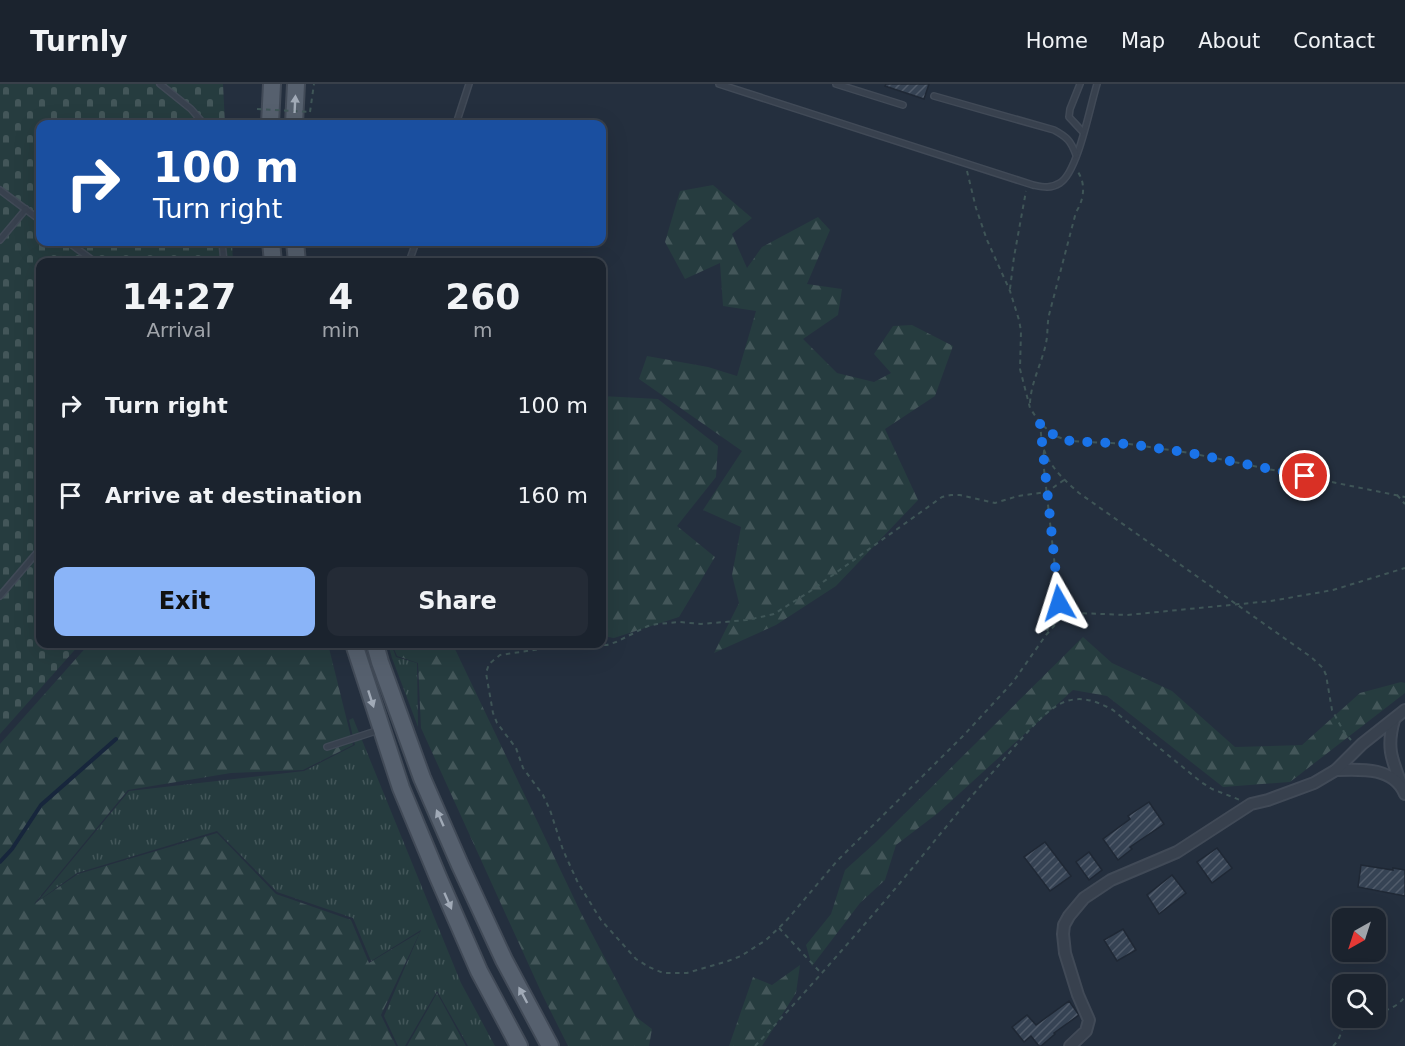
<!DOCTYPE html>
<style>
:root{--surface:#1b232e;--page:#242b36;--text:#f1f3f6;--muted:#a0a4aa;--line:#39404a;--accent:#8ab4f8}
body{margin:0;font-family:"DejaVu Sans",sans-serif;background:var(--page);color:var(--text);height:100vh;display:flex;flex-direction:column;font-size:22px;white-space:nowrap}
*{box-sizing:border-box;margin:0}
p{font-size:20px;color:var(--muted)}
.icon{flex:none;width:33px;height:33px;fill:none;stroke:currentColor;stroke-width:2;stroke-linecap:round;stroke-linejoin:round}
.map{position:relative;flex:1;overflow:hidden}
.details{position:absolute;left:36px;top:174px;width:570px;height:390px;display:flex;flex-direction:column;background:var(--surface);border-radius:12px;box-shadow:0 6px 24px #0002,0 0 0 2px var(--line)}
.details>*{flex:none}
.top-card{position:absolute;left:36px;top:36px;width:570px;height:126px;border-radius:12px;box-shadow:0 6px 24px #0002,0 0 0 2px var(--line);background:#1a4fa0;color:#fff;overflow:hidden}
.needle{width:39px;rotate:219deg}
.controls{position:absolute;left:1332px;top:824px;display:grid;gap:12px}
.controls a{display:grid;place-items:center;width:54px;height:54px;border-radius:12px;background:var(--surface);box-shadow:0 6px 24px #0002,0 0 0 2px var(--line);font-size:30px}
.pin{position:absolute;display:grid;place-items:center;width:51px;height:51px;color:#fff;margin:-26px;border:3px solid #fff;border-radius:50%;box-shadow:0 2px 6px #0007}
.me{position:absolute;width:66px;margin:-33px;rotate:354deg;stroke-linejoin:round;filter:drop-shadow(0 0 4px #0008)}
.turn{display:flex;align-items:center;gap:21px;height:126px;padding:0 18px;font-size:27px}
.turn .icon{width:78px;height:78px;stroke-width:2.5}
.turn b{display:block;font-size:42px;line-height:51px}
.eta{display:flex;justify-content:space-evenly;align-items:center;height:102px;text-align:center}
.eta b{font-size:36px;font-weight:600;line-height:42px}
.cta{display:flex;gap:12px;margin-top:auto;padding:12px 18px}
.cta a{flex:1;height:69px;border-radius:12px;background:var(--accent);color:#111;font-size:24px;font-weight:600;line-height:69px;text-align:center}
.cta a+a{background:var(--page);color:var(--text)}
ul{padding:0;list-style:none}
li{display:flex;align-items:center;gap:18px;height:90px;padding:0 18px}
li div{flex:1}
li b{display:block;font-size:22px}
li em{font-style:normal}
header{display:flex;align-items:center;gap:36px;box-sizing:border-box;height:84px;padding:0 30px;background:var(--surface);border-bottom:2px solid var(--line)}
header strong{font-size:28px}
nav{display:flex;gap:33px;margin-inline-start:auto;font-size:21px}
.map>svg:first-child{display:block}
.grass{fill:url(#grass-tufts)}
.forest{fill:url(#forest-firs)}
.cemetery{fill:url(#cemetery-stones)}
.lines{fill:none;stroke-linecap:round;stroke-linejoin:round}
.stream{stroke:#17263c;stroke-width:4}
.building{fill:url(#building-hatch);stroke:#1f2835;stroke-width:1.5}
.lane-casing{stroke:#414a57;stroke-width:8}
.street-casing{stroke:#414a57;stroke-width:14}
.primary-casing{stroke:#414a57;stroke-width:20}
.path{stroke:#3f5557;stroke-width:2;stroke-dasharray:4.5 4.5;stroke-linecap:butt}
.lane{stroke:#38414e;stroke-width:5}
.street{stroke:#38414e;stroke-width:10}
.primary{stroke:#56606e;stroke-width:16}
.path-bridge{stroke:#3f5557;stroke-width:2;stroke-dasharray:4.5 4.5;stroke-linecap:butt}
.oneway{fill:#a1aab7}
.route{stroke:#1a73e8;stroke-width:10;stroke-dasharray:0 18}
</style>
<header>
<strong>Turnly</strong>
<nav><a>Home</a><a>Map</a><a>About</a><a>Contact</a></nav>
</header>
<div class="map">
<svg width="1405" height="962" viewBox="0 0 1405 962">
<defs>
<pattern id="grass-tufts" width="24" height="20" patternUnits="userSpaceOnUse" patternTransform="scale(1.5)"><rect width="24" height="20" fill="#263c3f"/><path d="M3 7l-1-3M5 7V3M7 7l1-3M15 17l-1-3M17 17v-4M19 17l1-3" fill="none" stroke="#435659"/></pattern>
<pattern id="forest-firs" width="22" height="20" patternUnits="userSpaceOnUse" patternTransform="scale(1.5)"><rect width="22" height="20" fill="#263c3f"/><path d="M5 1l3.5 6h-7zM16 11l3.5 6h-7z" fill="#435659"/></pattern>
<pattern id="cemetery-stones" width="16" height="16" patternUnits="userSpaceOnUse" patternTransform="scale(1.5)"><rect width="16" height="16" fill="#263c3f"/><path d="M2 7V4a2 2 0 0 1 4 0v3zM10 15v-3a2 2 0 0 1 4 0v3z" fill="#435659"/></pattern>
<pattern id="building-hatch" width="6" height="6" patternUnits="userSpaceOnUse" patternTransform="scale(1.5)"><rect width="6" height="6" fill="#364354"/><path d="M-1 1l2-2M0 6l6-6M5 7l2-2" fill="none" stroke="#515c6b"/></pattern>
</defs>
<rect width="100%" height="100%" fill="#242f3e"/>
<g class="grass">
<path d="M388,560H391L396,573L417,579L418,643L392,574Z"/>
<path d="M353,634L461,899L495,962H468L437,907L405,962H398L384,932L421,846L371,877L353,834L277,808L217,747L77,789L38,817L129,707L304,687L355,661L349,636Z"/>
</g>
<g class="forest">
<path d="M713,101L752,134L732,150L747,184L762,163L818,133L830,146L807,200L842,205L838,231L803,255L837,289L874,298L891,289L874,270L893,242L912,241L953,262L935,312L885,345L918,416L836,502L776,541L714,569L739,519L732,491L741,443L703,426L742,367L639,295L647,272L708,283L737,292L756,227L723,222L720,179L685,195L665,158L680,107Z"/>
<path d="M602,312L658,315L718,362L716,393L677,442L715,473L679,533L614,554L602,552Z"/>
<path d="M1083,553L1112,579L1172,607L1235,663L1302,661L1360,609L1401,598L1405,599V609L1290,698L1223,703L1107,612L1073,606L938,729L896,761L885,796L860,819L812,882L806,861L831,830L845,786L875,759Z"/>
<path d="M89,560H328L353,661L303,686L231,689L128,706L34,820L78,790L217,749L276,810L351,836L369,879L420,848L381,931L396,962H0V660Z"/>
<path d="M392,560H469L455,565L581,829L636,933L652,945L649,962H568L542,910L421,644L418,579L397,572Z"/>
<path d="M800,881L796,909L762,962H729L753,893L772,901Z"/>
<path d="M437,909L466,962H407Z"/>
</g>
<path class="cemetery" d="M0,0H223L225,40H40V158H232L233,178H40V560H80L0,650Z"/>
<g class="lines">
<path class="stream" d="M0,778L12,765L41,721L116,655"/>
</g>
<g class="building">
<path d="M886,0H929L924,15L885,2Z"/>
<path d="M1149,718L1164,740L1130,763L1132,765L1118,776L1103,755L1130,735L1128,732Z"/>
<path d="M1045,758L1071,792L1050,807L1024,773Z"/>
<path d="M1217,764L1232,784L1212,799L1197,778Z"/>
<path d="M1089,768L1102,786L1089,796L1076,778Z"/>
<path d="M1361,781L1393,786V784L1405,786V812L1358,803Z"/>
<path d="M1172,791L1186,809L1159,830L1147,811Z"/>
<path d="M1123,845L1136,866L1117,877L1104,856Z"/>
<path d="M1069,917L1079,931L1054,949L1055,950L1041,962H1039L1031,952L1024,958L1012,943L1027,931L1036,941Z"/>
</g>
<g class="lines">
<g class="lane-casing">
<g id="lane">
<path d="M160,0L191,25L204,40"/>
<path d="M719,0L1033,101C1043,103 1050,105 1060,99C1078,88 1090,22 1097,0"/>
<path d="M836,0L903,21"/>
<path d="M1080,0L1070,25L1069,33L1083,48"/>
<path d="M934,12L1054,46C1067,53 1071,57 1076,71"/>
<path d="M456,40L469,0"/>
<path d="M0,106L40,136"/>
<path d="M0,156L26,125"/>
<path d="M68,158L95,178"/>
<path d="M222,158L224,178"/>
<path d="M409,178L416,158"/>
<path d="M0,512L40,465"/>
<path d="M327,663L379,646"/>
</g>
</g>
<g class="street-casing">
<g id="street">
<path d="M1394,636C1386,664 1392,676 1402,702"/>
<path d="M1336,686C1361,685 1394,683 1405,710"/>
<path d="M1070,962L1086,947L1089,936L1078,911L1065,869L1063,850L1064,841L1069,832L1084,814L1111,796L1177,768L1251,720L1268,716L1314,699L1336,686L1362,660L1405,626"/>
</g>
</g>
<g class="primary-casing">
<g id="primary">
<path d="M270,40L272,0"/>
<path d="M294,40L296,0"/>
<path d="M271,158L273,178"/>
<path d="M295,158L297,178"/>
<path d="M354,560L401,704L438,793L479,887L519,962"/>
<path d="M375,560L380,578L422,694L460,781L504,876L550,962"/>
</g>
</g>
<g class="path">
<path d="M310,28L314,0"/>
<path d="M967,87L976,124L987,156L1010,207L1019,236L1021,247L1020,285L1030,324L1040,339L1055,352L1070,357L1129,360L1190,369L1405,413"/>
<path d="M1010,205L1014,173L1026,107"/>
<path d="M1030,319C1031,298 1042,279 1046,259C1048,250 1047,240 1049,231L1076,128C1084,116 1086,100 1078,88"/>
<path d="M1040,339C1041,347 1041,356 1043,363C1049,382 1065,397 1079,409L1311,573L1323,584L1326,591L1332,626L1344,648L1351,656"/>
<path d="M1044,367L1043,376L1059,519L1047,547"/>
<path d="M1064,396L1047,408L1018,412L995,419L960,411H951L942,413L809,508L774,530L747,536L701,540L680,538L657,540L648,542L616,558L607,561L574,560L500,571L489,580L486,589L493,629L497,639L516,664L523,684L543,711L550,726L563,766L578,799L601,836L636,875L649,883L663,889H687L728,877L741,872L766,856L786,837L837,777L964,651L1013,598L1046,551L1061,534L1077,529L1127,531L1271,517L1333,506L1405,484"/>
<path d="M1397,411L1405,420"/>
<path d="M779,844L821,889"/>
<path d="M1376,929C1387,927 1399,922 1405,912"/>
<path d="M755,962C797,918 837,872 877,826C909,789 939,751 970,714C985,697 1000,680 1015,662C1028,648 1041,631 1058,621C1077,610 1095,616 1113,626L1201,698L1212,705L1240,716"/>
<path d="M1333,962C1345,951 1339,938 1354,933"/>
</g>
<use href="#lane" class="lane"/>
<use href="#street" class="street"/>
<use href="#primary" class="primary"/>
<path class="path-bridge" d="M257,25L310,28"/>
</g>
<defs><path id="oneway-solid" d="M-6-.8H1V-3.2L6.5 0L1 3.2V.8H-6Z" transform="scale(1.5)"/></defs>
<g class="oneway">
<use href="#oneway-solid" transform="translate(295 20) rotate(-87)"/>
<use href="#oneway-solid" transform="translate(371 615) rotate(72)"/>
<use href="#oneway-solid" transform="translate(440 734) rotate(-114)"/>
<use href="#oneway-solid" transform="translate(448 817) rotate(66)"/>
<use href="#oneway-solid" transform="translate(523 911) rotate(-118)"/>
</g>
<g class="lines">
<path class="route" d="M1059,519L1040,339L1055,352L1070,357L1129,360L1190,369L1305,392"/>
</g>
</svg>
<div class="controls">
<a><svg class="needle" viewBox="-14 -14 28 28"><path d="M0-13l5 13h-10z" fill="#e53935"/><path d="M0 13l5-13h-10z" fill="#a0a4aa"/></svg></a>
<a><svg class="icon" aria-label="search" viewBox="0 0 24 24"><circle cx="10" cy="10" r="6"/><path d="M15 15l6 6"/></svg></a>
</div>
<div class="pin" style="left:1305px;top:392px;background:#d93025"><svg class="icon" aria-label="arrive" viewBox="0 0 24 24"><path d="M6 21V4h12l-3 4 3 4H6"/></svg></div>
<svg class="me" style="left:1059px;top:519px" viewBox="-20 -20 40 40"><path d="M0-17L14 15 0 8-14 15z" fill="#1a73e8" stroke="#fff" stroke-width="4"/></svg>
<div class="top-card">
<div class="turn"><svg class="icon" aria-label="right" viewBox="0 0 24 24"><path d="M7 20v-9h11M14 6l5 5-5 5"/></svg><div><b>100 m</b>Turn right</div></div>
</div>
<section class="details">
<div class="eta">
<div><b>14:27</b><p>Arrival</p></div>
<div><b>4</b><p>min</p></div>
<div><b>260</b><p>m</p></div>
</div>
<ul>
<li><svg class="icon" aria-label="right" viewBox="0 0 24 24"><path d="M7 20v-9h11M14 6l5 5-5 5"/></svg><div><b>Turn right</b></div><em>100 m</em></li>
<li><svg class="icon" aria-label="arrive" viewBox="0 0 24 24"><path d="M6 21V4h12l-3 4 3 4H6"/></svg><div><b>Arrive at destination</b></div><em>160 m</em></li>
</ul>
<div class="cta"><a>Exit</a><a>Share</a></div>
</section>
</div>
